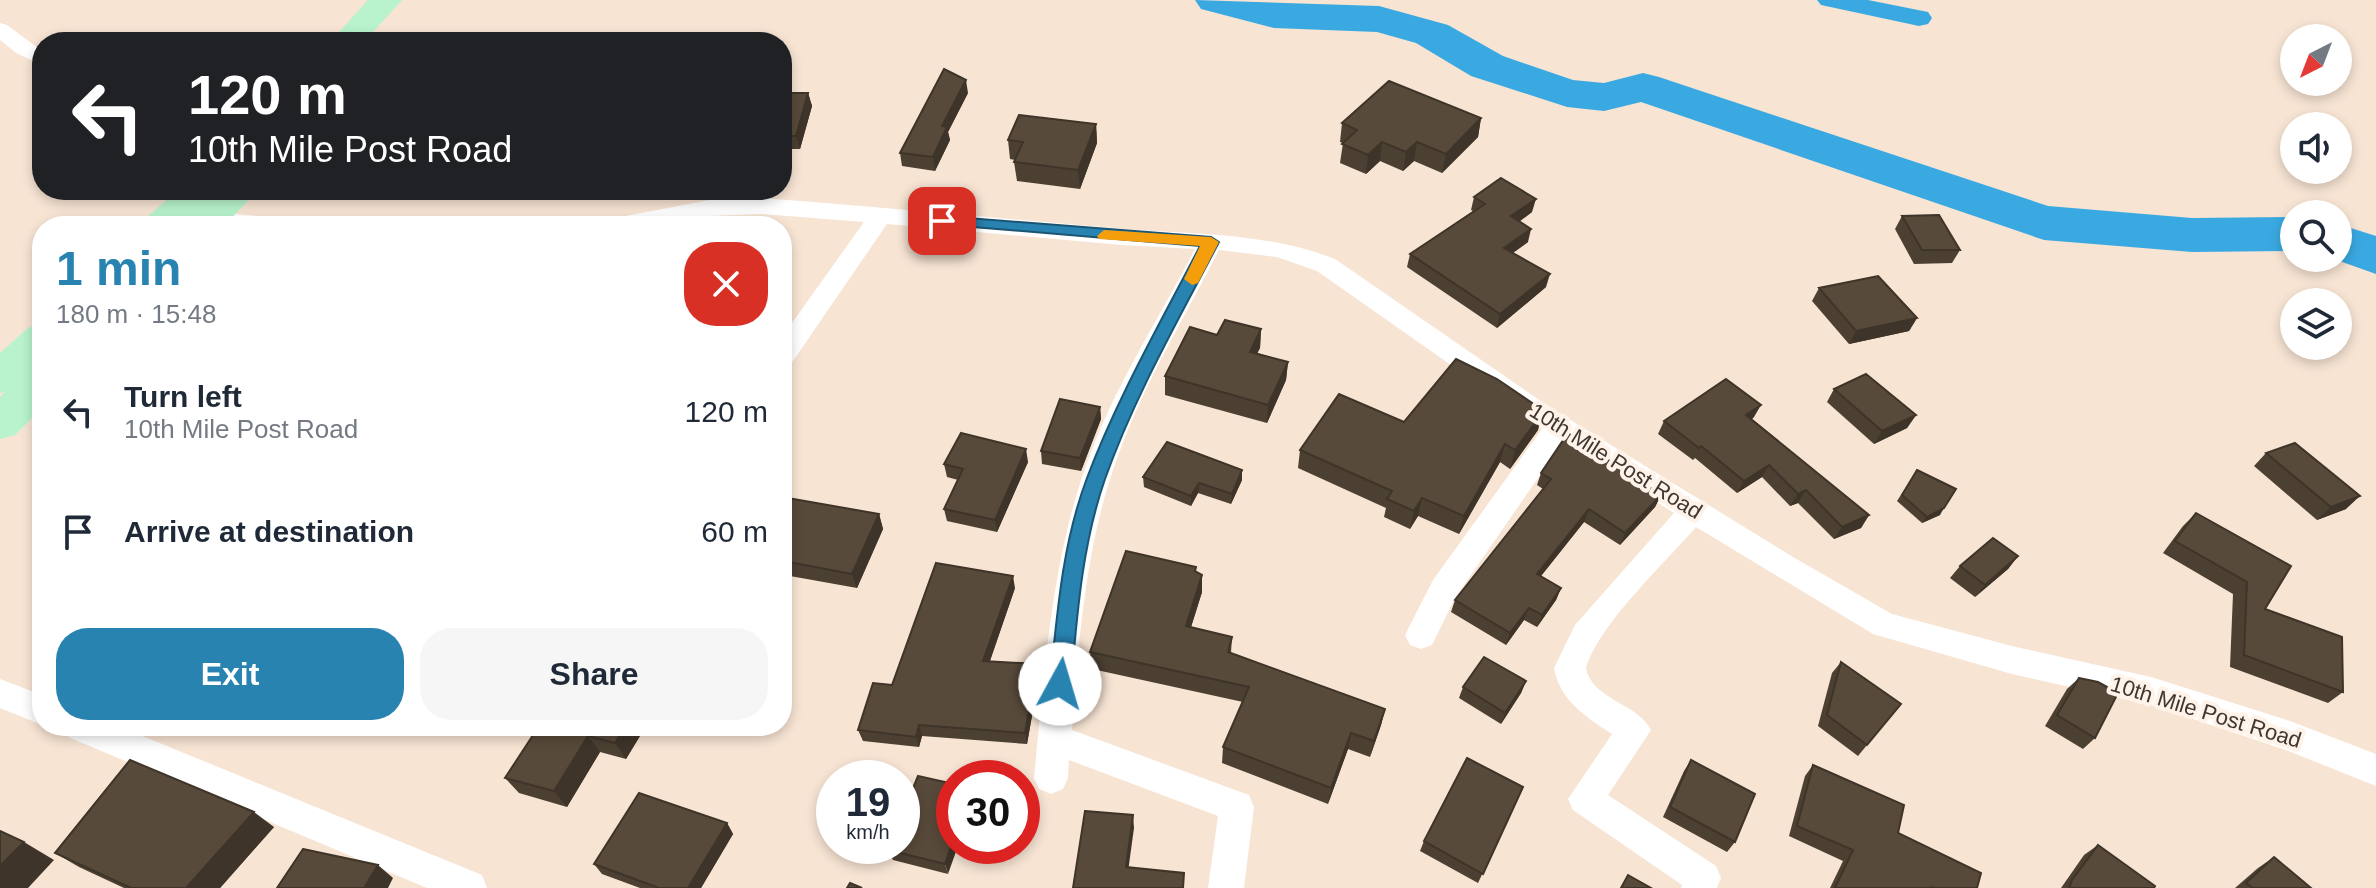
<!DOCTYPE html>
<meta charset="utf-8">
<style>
:root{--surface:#fff;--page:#f6f6f7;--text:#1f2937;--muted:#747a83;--accent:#2883b1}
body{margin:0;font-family:Arial,sans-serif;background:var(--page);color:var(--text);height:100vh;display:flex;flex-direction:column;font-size:30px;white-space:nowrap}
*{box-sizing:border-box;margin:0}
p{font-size:26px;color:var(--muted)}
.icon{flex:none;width:44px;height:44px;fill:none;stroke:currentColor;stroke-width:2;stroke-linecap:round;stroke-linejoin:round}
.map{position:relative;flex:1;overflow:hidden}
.panel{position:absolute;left:32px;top:216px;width:760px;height:520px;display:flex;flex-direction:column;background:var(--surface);border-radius:32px;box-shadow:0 4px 12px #0003}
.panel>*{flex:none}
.guide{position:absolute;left:32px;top:32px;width:760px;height:168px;border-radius:32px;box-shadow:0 4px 12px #0003;background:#202124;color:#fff;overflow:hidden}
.needle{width:52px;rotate:222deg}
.fabs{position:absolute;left:2280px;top:24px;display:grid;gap:16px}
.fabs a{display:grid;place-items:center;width:72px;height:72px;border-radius:50%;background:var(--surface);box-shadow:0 4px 12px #0003;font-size:40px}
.speed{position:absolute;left:816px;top:760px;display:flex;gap:16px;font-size:40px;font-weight:700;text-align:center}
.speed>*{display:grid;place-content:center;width:104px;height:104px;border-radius:50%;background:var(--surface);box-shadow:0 4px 12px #0003;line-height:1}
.speed small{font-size:20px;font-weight:400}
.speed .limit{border:12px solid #d22;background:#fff;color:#111}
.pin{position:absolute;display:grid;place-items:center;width:68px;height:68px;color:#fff;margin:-34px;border-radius:16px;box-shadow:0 4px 12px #0006}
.me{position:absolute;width:88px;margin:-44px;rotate:6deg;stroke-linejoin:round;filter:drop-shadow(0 0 6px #0008)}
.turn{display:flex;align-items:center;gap:28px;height:168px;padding:0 24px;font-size:36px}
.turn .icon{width:104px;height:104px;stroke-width:2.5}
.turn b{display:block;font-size:56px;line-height:68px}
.round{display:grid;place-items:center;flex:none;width:84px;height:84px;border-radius:32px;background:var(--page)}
.overview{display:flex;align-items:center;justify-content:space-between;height:136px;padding:0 24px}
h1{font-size:48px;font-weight:700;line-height:60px;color:var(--accent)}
.button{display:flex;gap:16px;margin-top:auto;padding:16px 24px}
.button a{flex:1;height:92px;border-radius:32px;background:var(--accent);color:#fff;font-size:32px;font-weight:700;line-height:92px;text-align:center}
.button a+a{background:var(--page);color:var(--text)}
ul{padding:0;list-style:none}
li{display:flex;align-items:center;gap:24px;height:120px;padding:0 24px}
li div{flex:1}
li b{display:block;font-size:30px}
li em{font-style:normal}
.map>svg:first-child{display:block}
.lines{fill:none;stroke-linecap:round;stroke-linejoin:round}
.canal{fill:#3aa9e2;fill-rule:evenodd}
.river{fill:#3aa9e2;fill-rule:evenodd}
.minor{fill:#fff;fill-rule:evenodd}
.primary{fill:#b8f3cd;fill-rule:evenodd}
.wall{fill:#4c4032}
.shaded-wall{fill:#3e3429}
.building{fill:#584a3a;stroke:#3e3429;stroke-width:2}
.route{fill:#2883b1;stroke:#1a5573;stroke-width:2}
.slow{fill:#f59e0b}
.labels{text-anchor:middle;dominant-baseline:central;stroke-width:8;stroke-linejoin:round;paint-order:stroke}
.street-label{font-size:22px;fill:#3f3731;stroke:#fff3e9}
</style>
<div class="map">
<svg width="2376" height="888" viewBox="0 0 2376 888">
<rect width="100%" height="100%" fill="#f7e4d3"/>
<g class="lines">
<path class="canal" d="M1817,0H1868L1928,12L1932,18L1928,24L1919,26L1821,5Z"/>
<g class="river">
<path d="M1195,0L1379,6L1448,25L1503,56L1573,80L1604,83L1643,73L1659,77L2048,206L2192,218L2294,217V251L2192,252L2044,240L1641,102L1604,111L1567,107L1471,76L1416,43L1377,32L1274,28L1201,9Z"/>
<path d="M2338,224L2376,236V274L2331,258H2338Z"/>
</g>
<g class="minor">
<path d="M0,23L7,25L42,51V65L16,53L0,40Z"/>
<path d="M762,198C879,207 996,218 1113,228C1189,235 1263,231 1335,259L1551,408L1793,557L1892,614L2012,646L2151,677L2290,721L2376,754V786L2286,750L2151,705L2012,674L1873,634L1696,527C1665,563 1600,623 1586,668C1592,700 1638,703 1651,730L1608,795L1716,866L1721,878L1717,888H1681L1682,885L1573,810L1568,799L1612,734C1586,717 1560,701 1554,668L1575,625L1674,513L1563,442L1455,598L1432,645L1421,649L1410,645L1405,635L1433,580L1542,429L1317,271L1277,257L1219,250C1185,317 1145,382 1119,453C1086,541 1079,637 1072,730L1249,795L1254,807L1244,888H1208L1218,816L1069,760L1068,778L1063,789L1051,794L1039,789L1034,778C1045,670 1051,557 1090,455C1117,382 1160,317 1195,249L1122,245L887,224L791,364L782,367V337L864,222L762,214L710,216L656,226H603L606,220L615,218L710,200Z"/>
<path d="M189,210L284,218L293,220L296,226L181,224L177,218L181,212Z"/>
<path d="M0,679L42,695V725L0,708Z"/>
<path d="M63,726H118L482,875L487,888H427L68,737Z"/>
</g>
<g class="primary">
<path d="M368,0H402L364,42H330Z"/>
<path d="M178,190H258L224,226H141L147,217Z"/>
<path d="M42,323V362L36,368L42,366V408L15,435L0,439V397L5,392L0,393V353L28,328Z"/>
</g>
</g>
<g class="wall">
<path d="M782,93H808L812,106L800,149H782Z"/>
<path d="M968,93L948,132L950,140L935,171L902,166L900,153Z"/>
<path d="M1481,118L1478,137L1442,173L1414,161L1403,171L1380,161L1366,174L1340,163L1343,143L1340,142L1342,123Z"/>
<path d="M1096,124L1097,143L1080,189L1017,181L1014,162L1015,160L1010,159L1008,140Z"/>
<path d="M1474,197L1532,212L1519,222L1528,242L1513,253L1546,287L1497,328L1407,267L1410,254L1473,211L1471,210Z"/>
<path d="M1902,216L1960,250L1952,263L1914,264L1895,229Z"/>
<path d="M1819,288L1917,318L1909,331L1849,344L1812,301Z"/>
<path d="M1261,329L1260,348L1257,353L1288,362L1286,380L1267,423L1165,395V376L1217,335Z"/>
<path d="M1834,389L1916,415L1907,428L1874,444L1827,402Z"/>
<path d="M1100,407L1101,419L1081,471L1042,464L1041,451Z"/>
<path d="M1754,417L1752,419L1869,515L1861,528L1834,539L1798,503L1790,506L1762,477L1737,493L1695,458L1693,460L1658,434L1664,421Z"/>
<path d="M1404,422L1538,430L1510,469L1500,462L1459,534L1418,516L1410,529L1384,517L1386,508L1298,468L1300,450Z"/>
<path d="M2266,453L2346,509L2317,520L2254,466Z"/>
<path d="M1028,462L997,532L947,521L944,509L958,480L947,477L944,464Z"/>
<path d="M1242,470V480L1231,504L1198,493L1191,506L1144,487L1143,477Z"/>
<path d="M1917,470L1940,515L1922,523L1897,501Z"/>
<path d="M1541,473L1661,495L1655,507L1620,545L1584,522L1541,576L1561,588L1556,600L1537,627L1524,620L1506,645L1451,612L1455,600L1543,489L1537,485Z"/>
<path d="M782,497L879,514L883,529L857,588L790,576L782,591Z"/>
<path d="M2196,513L2291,566L2265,609L2343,692L2328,703L2230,667L2233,594L2163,553L2183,526Z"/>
<path d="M2018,556L2008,569L1975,597L1950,578L1960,566Z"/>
<path d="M1196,567V572L1202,592L1191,627L1232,637L1231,653L1385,709L1381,725L1370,757L1348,749L1328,804L1222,763L1223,747L1243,702L1092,669L1090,652Z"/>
<path d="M1015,588L990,661L1037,664L1039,676L1027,744L922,736L919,747L863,741L858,730L892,685Z"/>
<path d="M1841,662L1867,745L1858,756L1818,726L1832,673Z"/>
<path d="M2079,678L2095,738L2083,749L2045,726L2067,689Z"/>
<path d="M1526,681L1521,693L1501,724L1459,698L1463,687Z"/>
<path d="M520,726H646L626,759L600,752L567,807L519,793L505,778L533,735L526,733Z"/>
<path d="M1691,760L1735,842L1727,852L1663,817L1684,771Z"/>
<path d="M1813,765L1898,833L1977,888H1830L1843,861L1789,836L1805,776Z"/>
<path d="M918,776L948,874L893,860L888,850Z"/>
<path d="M1523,787L1478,883L1420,851L1424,841Z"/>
<path d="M727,823L733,834L701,888H640L602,874L594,864Z"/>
<path d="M274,827L220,888H124L79,867L55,853Z"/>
<path d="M2098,845L2154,888H2061L2084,855Z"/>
<path d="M2274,857L2311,888H2235L2258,868Z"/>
</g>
<g class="shaded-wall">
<path d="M966,80L968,93L948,132L950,140L935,171L933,157L942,126Z"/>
<path d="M808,93L812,106L800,149L796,136Z"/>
<path d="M1481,118L1478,137L1442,173L1446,154Z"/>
<path d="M1096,124L1097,143L1080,189L1078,170Z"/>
<path d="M1382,142L1380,161L1366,174L1368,155Z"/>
<path d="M1417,142L1414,161L1403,171L1406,152Z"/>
<path d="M1536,199L1532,212L1507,230L1511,216Z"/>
<path d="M1531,229L1528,242L1501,261L1504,248Z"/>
<path d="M1550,274L1546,287L1497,328L1500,314Z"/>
<path d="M1917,318L1909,331L1849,344L1856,331Z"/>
<path d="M1261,329L1260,348L1249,370L1250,352Z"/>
<path d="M1288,362L1286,380L1267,423L1268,405Z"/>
<path d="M1761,405L1754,417L1740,428L1746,415Z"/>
<path d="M1100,407L1101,419L1081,471L1080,458Z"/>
<path d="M1544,411L1538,430L1510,469L1515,450Z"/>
<path d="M1916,415L1907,428L1874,444L1882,431Z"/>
<path d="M1505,444L1500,462L1459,534L1464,516Z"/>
<path d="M1026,449L1028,462L997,532L995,520Z"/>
<path d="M1769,465L1762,477L1737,493L1744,481Z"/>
<path d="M1242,470V480L1231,504L1232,494Z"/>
<path d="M1199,483L1198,493L1191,506V496Z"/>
<path d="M1806,490L1798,503L1790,506L1798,494Z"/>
<path d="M1661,495L1655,507L1620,545L1625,533Z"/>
<path d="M2360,496L2346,509L2317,520L2331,507Z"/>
<path d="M1422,498L1418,516L1410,529L1414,511Z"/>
<path d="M1944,508L1940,515L1922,523L1927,517Z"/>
<path d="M1589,509L1584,522L1533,586L1537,574Z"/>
<path d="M879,514L883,529L857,588L852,574Z"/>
<path d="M1869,515L1861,528L1834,539L1842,527Z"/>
<path d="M2018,556L2008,569L1975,597L1985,585Z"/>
<path d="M784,561L790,576L782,591V564Z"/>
<path d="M1202,575V592L1186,643V626Z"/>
<path d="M1013,576L1015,588L986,672L983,661Z"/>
<path d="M1561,588L1556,600L1537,627L1542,615Z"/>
<path d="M1529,608L1524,620L1506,645L1510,633Z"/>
<path d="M1037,664L1039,676L1027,744L1025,733Z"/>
<path d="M1526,681L1521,693L1501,724L1505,713Z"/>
<path d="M1385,709L1381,725L1370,757L1374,741Z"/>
<path d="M919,725L922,736L919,747L916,737Z"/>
<path d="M625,726H646L626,759L615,743Z"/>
<path d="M1351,733L1348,749L1328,804L1331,788Z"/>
<path d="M588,736L600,752L567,807L554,791Z"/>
<path d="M254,812L274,827L220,888H186Z"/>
<path d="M1133,815L1134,828L1127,879L1126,867Z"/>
<path d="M727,823L733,834L701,888H688Z"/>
<path d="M954,838V846H958L948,874L945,864Z"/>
<path d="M24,842L54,860L28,888H0V866Z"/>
<path d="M378,865L393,878L388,888H364Z"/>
</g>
<g class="building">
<path d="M944,69L966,80L942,126L947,127L933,157L900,153Z"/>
<path d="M1389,81L1481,118L1446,154L1417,142L1406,152L1382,142L1368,155L1342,144L1357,130L1342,123Z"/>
<path d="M782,93H808L796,136H782Z"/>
<path d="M1019,115L1096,124L1078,170L1014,162L1023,142L1008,140Z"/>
<path d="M1501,178L1536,199L1511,216L1531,229L1504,248L1550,274L1500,314L1410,254L1485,204L1474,197Z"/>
<path d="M1939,215L1960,250H1922L1902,216Z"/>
<path d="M1878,276L1917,318L1856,331L1819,288Z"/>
<path d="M1225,320L1261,329L1250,352L1288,362L1268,405L1165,376L1190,327L1217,335Z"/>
<path d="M1456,359L1497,379L1544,411L1515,450L1505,444L1464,516L1422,498L1414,511L1387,499L1392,491L1300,450L1339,394L1404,422Z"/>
<path d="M1866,374L1916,415L1882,431L1834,389Z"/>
<path d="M1726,379L1761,405L1746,415L1869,515L1842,527L1806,490L1798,494L1769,465L1744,481L1701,446L1699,448L1664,421Z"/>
<path d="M1060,399L1100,407L1080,458L1041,451Z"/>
<path d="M961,433L1026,449L995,520L944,509L963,469L944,464Z"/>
<path d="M1568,433L1661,495L1625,533L1589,509L1537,574L1561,588L1542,615L1529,608L1510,633L1455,600L1551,479L1541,473Z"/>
<path d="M1167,442L1242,470L1232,494L1199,483L1191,496L1143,477Z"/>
<path d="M2295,443L2360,496L2331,507L2266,453Z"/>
<path d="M1917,470L1956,489L1944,508L1927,517L1902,495Z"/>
<path d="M782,497L879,514L852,574L784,561L782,564Z"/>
<path d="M2196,513L2291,566L2265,609L2342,637L2343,692L2244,655L2247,582L2175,541Z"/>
<path d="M1993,538L2018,556L1985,585L1960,566Z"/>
<path d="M1126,551L1196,567L1195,571L1202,575L1186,626L1232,637L1228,652L1385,709L1374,741L1351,733L1331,788L1223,747L1249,687L1090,652Z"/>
<path d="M936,563L1013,576L983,661L1037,664L1025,733L919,725L916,737L858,730L873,683L892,685Z"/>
<path d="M1484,657L1526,681L1505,713L1463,687Z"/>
<path d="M1841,662L1901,704L1867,745L1827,715Z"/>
<path d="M2079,678L2098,682L2118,693L2095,738L2057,715Z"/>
<path d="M539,726H625L615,743L588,736L554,791L505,778Z"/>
<path d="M1467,758L1523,787L1483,874L1424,841Z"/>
<path d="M130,760L254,812L186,888H131L55,853Z"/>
<path d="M1691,760L1755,794L1735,842L1670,807Z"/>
<path d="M1813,765L1904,805L1898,833L1981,873L1977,888H1934L1932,887V888H1835L1853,850L1797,826Z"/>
<path d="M918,776L954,784V838L945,864L888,850L890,846H902V815Z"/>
<path d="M639,793L727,823L688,888H659L594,864Z"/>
<path d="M1085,811L1133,815L1126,867L1184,873L1183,888H1073Z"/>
<path d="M0,831L24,842L0,866Z"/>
<path d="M2098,845L2155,886L2154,888H2069L2072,880Z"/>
<path d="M303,849L378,865L364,888H277Z"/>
<path d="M2274,857L2311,888H2253L2246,883Z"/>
<path d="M1628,875L1651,888H1621Z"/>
<path d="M850,883L862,888H847Z"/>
</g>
<path class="route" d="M942,216L1211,237L1219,242C1179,319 1134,397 1105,479C1082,545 1077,615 1071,684L1068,690L1060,693L1053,690L1050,684C1057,615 1062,544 1087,478C1117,398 1161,322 1200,246L937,224V217Z"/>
<path class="slow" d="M1104,230L1211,237L1219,242L1198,283L1192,285L1184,279L1200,246L1099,239L1097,236Z"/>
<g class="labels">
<g class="street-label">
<text transform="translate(1616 461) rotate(32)">10th Mile Post Road</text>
<text transform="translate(2206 712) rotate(17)">10th Mile Post Road</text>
</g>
</g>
</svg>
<div class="fabs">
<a><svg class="needle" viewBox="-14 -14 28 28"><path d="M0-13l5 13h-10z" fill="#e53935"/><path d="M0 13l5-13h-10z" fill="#747a83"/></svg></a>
<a><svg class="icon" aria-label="sound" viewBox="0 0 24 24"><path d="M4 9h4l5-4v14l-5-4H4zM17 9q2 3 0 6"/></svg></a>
<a><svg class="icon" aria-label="search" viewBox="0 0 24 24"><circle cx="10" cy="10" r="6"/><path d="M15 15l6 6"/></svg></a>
<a><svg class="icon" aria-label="layers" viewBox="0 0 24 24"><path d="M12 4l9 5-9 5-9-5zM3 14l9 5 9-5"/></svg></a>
</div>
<div class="speed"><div>19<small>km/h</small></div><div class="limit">30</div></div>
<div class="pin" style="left:942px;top:221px;background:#d93025"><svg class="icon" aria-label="arrive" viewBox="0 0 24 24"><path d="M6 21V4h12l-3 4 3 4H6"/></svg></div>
<svg class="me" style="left:1060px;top:684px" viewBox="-20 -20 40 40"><circle r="19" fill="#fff"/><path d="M0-13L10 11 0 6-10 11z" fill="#2883b1"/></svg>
<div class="guide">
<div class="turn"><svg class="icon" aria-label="left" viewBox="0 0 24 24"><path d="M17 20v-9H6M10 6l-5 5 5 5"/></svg><div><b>120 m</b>10th Mile Post Road</div></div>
</div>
<section class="panel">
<div class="overview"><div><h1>1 min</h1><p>180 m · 15:48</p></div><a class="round" style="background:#d93025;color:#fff"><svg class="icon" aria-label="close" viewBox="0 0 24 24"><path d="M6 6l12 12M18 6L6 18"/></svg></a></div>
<ul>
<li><svg class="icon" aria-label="left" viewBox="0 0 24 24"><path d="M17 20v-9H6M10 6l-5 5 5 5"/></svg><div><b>Turn left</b><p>10th Mile Post Road</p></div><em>120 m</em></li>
<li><svg class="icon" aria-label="arrive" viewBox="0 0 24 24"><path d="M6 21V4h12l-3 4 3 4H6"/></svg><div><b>Arrive at destination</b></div><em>60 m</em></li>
</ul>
<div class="button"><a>Exit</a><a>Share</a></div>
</section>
</div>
